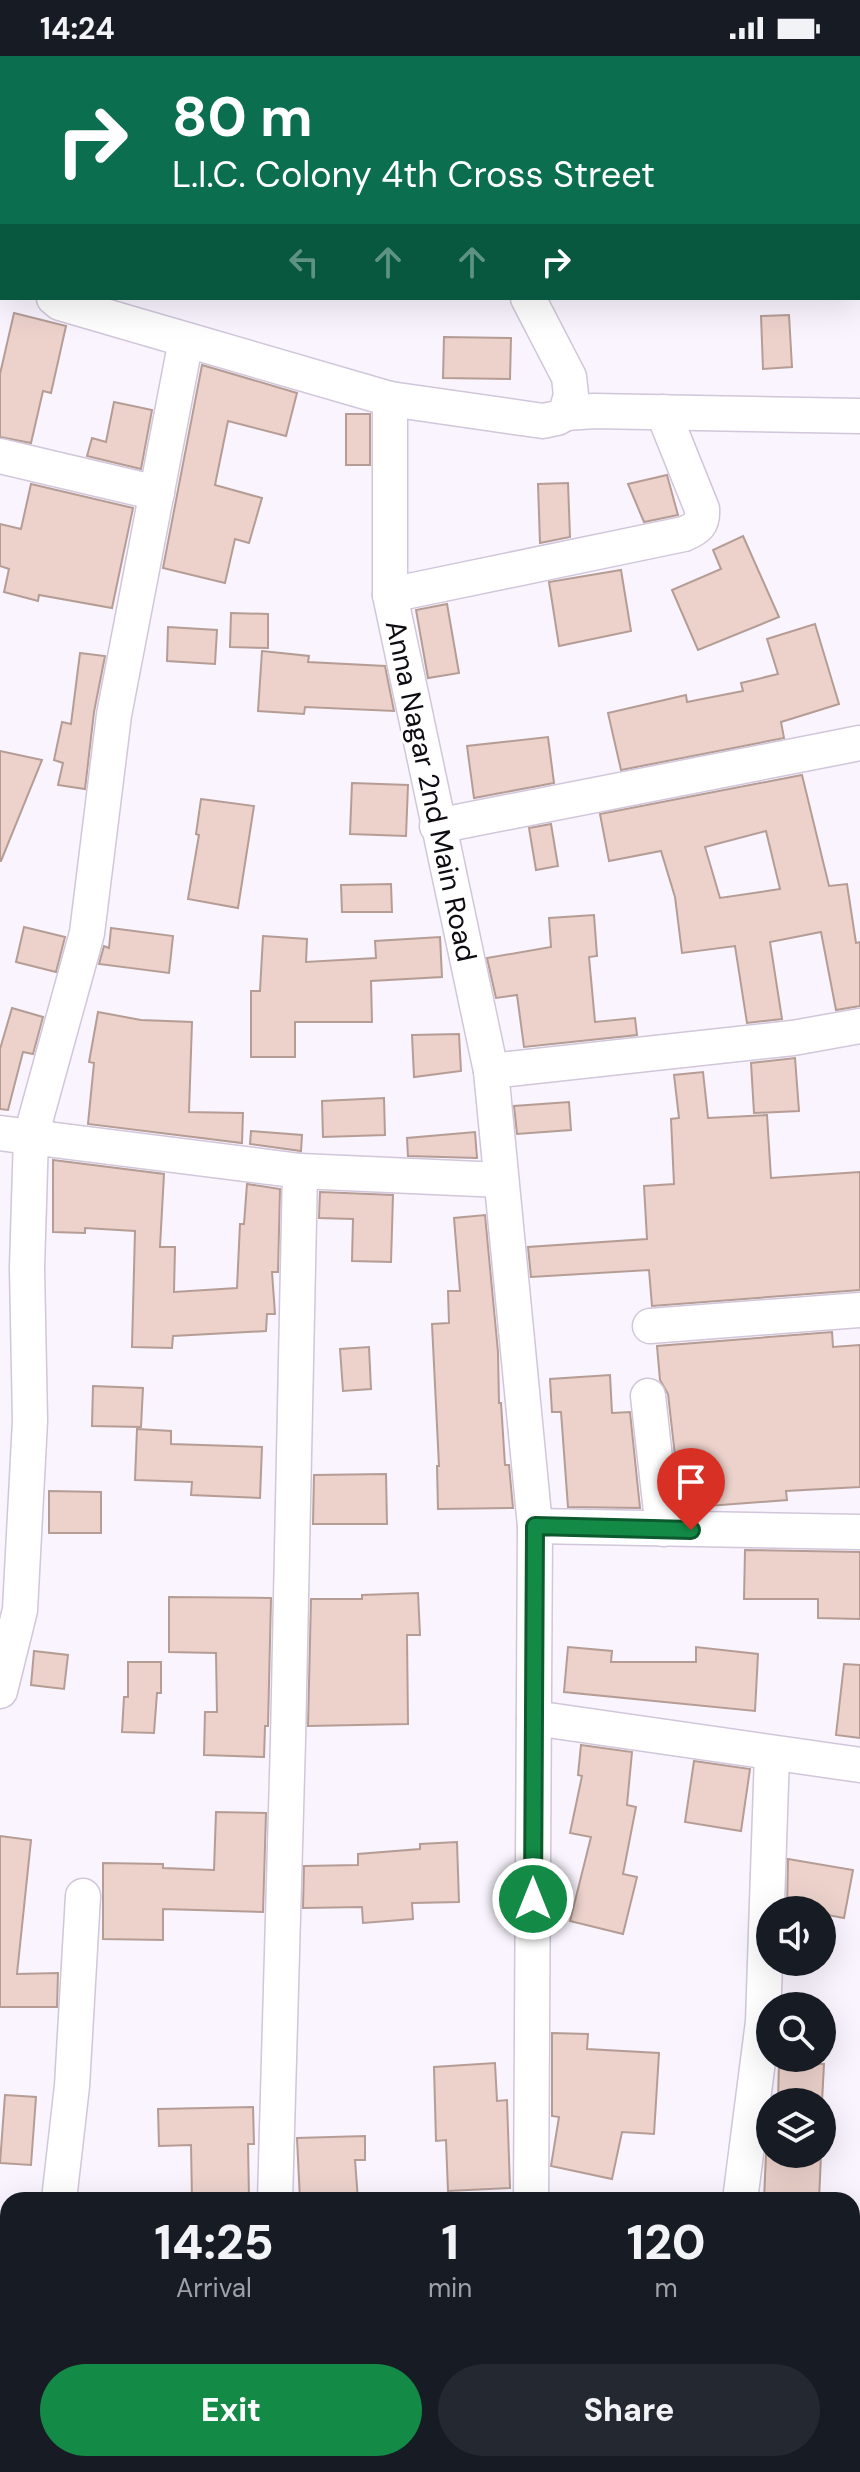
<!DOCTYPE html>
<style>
:root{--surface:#171b24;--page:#242831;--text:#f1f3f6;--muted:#9ea1a6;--accent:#138b46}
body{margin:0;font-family:"DM Sans",sans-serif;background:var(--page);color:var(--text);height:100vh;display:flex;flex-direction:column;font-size:30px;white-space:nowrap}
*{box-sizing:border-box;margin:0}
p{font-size:26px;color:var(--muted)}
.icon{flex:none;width:44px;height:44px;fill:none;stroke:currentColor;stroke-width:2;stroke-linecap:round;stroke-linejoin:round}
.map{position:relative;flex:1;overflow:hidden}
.sheet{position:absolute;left:0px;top:2136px;width:860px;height:280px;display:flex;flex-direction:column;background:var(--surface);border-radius:24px 24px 0 0;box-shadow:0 8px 32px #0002}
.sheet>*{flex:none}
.banner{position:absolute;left:0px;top:0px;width:860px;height:244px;box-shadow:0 8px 32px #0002;background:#0b6e4f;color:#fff;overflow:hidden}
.fabs{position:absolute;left:756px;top:1840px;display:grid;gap:16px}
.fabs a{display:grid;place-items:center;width:80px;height:80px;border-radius:50%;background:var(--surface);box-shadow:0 8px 32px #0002;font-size:40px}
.pin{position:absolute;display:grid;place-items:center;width:68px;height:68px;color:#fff;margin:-82px -34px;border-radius:50% 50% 50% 0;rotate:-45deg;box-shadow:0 0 8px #0007}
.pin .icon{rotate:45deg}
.me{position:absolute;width:88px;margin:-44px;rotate:0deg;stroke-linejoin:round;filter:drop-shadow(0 0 6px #0008)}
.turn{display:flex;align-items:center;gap:28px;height:168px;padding:0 40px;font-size:36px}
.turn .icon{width:104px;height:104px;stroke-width:2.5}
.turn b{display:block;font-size:56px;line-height:68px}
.lanes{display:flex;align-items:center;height:76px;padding:0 40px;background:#0003;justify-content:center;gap:40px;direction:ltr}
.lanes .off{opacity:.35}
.eta{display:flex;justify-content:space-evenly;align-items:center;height:136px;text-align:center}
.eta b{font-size:48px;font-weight:800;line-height:56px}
.primary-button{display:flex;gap:16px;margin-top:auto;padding:16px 40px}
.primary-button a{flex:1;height:92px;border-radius:48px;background:var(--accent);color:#fff;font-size:32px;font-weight:800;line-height:92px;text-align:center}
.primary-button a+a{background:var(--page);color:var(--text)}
.status{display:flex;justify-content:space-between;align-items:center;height:56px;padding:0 40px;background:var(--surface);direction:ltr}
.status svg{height:22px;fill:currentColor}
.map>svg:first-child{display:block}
.building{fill:#ecd2cb;stroke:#b59d96;stroke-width:2;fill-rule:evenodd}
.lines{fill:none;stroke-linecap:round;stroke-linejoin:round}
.minor-casing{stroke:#d1c6da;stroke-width:37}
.minor{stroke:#fff;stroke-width:34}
.route-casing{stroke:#0c5a2e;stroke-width:20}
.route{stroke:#138b46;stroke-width:14}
.labels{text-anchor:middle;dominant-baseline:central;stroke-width:6;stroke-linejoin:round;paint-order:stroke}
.street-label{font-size:28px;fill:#0f0b12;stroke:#fff}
</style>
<div class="status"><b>14:24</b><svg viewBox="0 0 49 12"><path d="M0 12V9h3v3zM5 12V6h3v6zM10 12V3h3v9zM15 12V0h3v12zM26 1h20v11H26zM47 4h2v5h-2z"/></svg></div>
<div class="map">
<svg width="860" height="2416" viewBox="0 0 860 2416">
<rect width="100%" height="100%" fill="#f9f4fd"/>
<g class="building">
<path d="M14,257L66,270L51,337L43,335L31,387L0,381V318Z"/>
<path d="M789,259L792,311L763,313L761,260Z"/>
<path d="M444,281L511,282L510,323L443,322Z"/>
<path d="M202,309L297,337L286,380L228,365L215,429L262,442L249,487L235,483L225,527L163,512Z"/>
<path d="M114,346L152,354L141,413L87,400L92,382L106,386Z"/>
<rect x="346" y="358" width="24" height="51"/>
<path d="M667,419L678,459L644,466L628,428Z"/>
<path d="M568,427L570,481L540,487L538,428Z"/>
<path d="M31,428L133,452L112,552L39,539L38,545L4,536L9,513L0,510V468L21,473Z"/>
<path d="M743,480L779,561L698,594L672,534L721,513L713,494Z"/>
<path d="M621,514L631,575L559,590L549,526Z"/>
<path d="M447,548L459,617L428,622L416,554Z"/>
<path d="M231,557L268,558V592L230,591Z"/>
<path d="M815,568L839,648L781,666L784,682L621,714L608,657L686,639L687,646L743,635L741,627L778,618L767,583Z"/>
<path d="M168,571L217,574L215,608L167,605Z"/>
<path d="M262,595L309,600L308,606L385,610L394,655L305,651L304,658L258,655Z"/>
<path d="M80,597L105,600L94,656L85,733L58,729L63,707L54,704L62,666L71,668Z"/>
<path d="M548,681L554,727L474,742L467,690Z"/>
<path d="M0,695L42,704L1,805H0Z"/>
<path d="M802,719L829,830L847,828L856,887L860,886V950L836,954L821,876L770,886L782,963L747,967L735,890L682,897L675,841L661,795L609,805L600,758ZM766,775L780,833L720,842L705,791Z"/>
<path d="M352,727L408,729L406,780L350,778Z"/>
<path d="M201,743L254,750L238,852L188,843L199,779L196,778Z"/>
<path d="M551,768L558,810L536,814L529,772Z"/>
<path d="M391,828L392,856H342L341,829Z"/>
<path d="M594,859L597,900L589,901L595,966L635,962L637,979L524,991L517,939L496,942L487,902L551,891L549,862Z"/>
<path d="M24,871L65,881L56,916L16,906Z"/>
<path d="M111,872L173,880L169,917L99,908L104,890L109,892Z"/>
<path d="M263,880L307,883L306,906L376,902L375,885L440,881L442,921L371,925L372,966H295V1001H251V935H260Z"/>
<path d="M12,952L43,961L33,998L23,996L8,1054L0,1053V993Z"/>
<path d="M98,956L141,964L192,966L189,1056L243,1057L242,1087L88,1068L94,1007L89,1006Z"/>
<path d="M459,978L461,1015L414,1021L412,979Z"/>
<path d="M795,1002L799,1055L754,1057L751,1007Z"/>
<path d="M703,1016L708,1062L767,1059L771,1122L860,1116V1234L652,1250L649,1214L531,1221L528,1191L647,1183L644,1130L674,1128L671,1063L679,1062L674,1019Z"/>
<path d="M384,1042L385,1079L323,1081L322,1045Z"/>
<path d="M569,1046L571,1074L517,1078L514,1050Z"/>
<path d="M251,1075L302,1079L301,1095L250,1088Z"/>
<path d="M475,1076L477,1102L408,1100L407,1082Z"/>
<path d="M53,1104L164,1118L160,1191H175L174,1236L237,1232L240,1168H244L247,1128L280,1133L278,1216H272L275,1258H267L266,1275L173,1280L172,1292L132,1291L135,1175L85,1172V1177L53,1176Z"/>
<path d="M320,1136L393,1139L391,1206L352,1205L353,1163L319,1162Z"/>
<path d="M485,1159L498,1296L499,1347H501L505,1409H509L513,1452L438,1453L437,1410H439L432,1268L449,1267L448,1235H460L454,1162Z"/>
<path d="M832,1276L833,1291L860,1289V1431L786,1435L787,1444L681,1452L668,1338L660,1324L657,1290Z"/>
<path d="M369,1291L371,1333L343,1335L340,1293Z"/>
<path d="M610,1319L612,1357L630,1356L640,1452L568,1451L561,1356H552L550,1323Z"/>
<path d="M93,1330L143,1332L141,1371L92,1370Z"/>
<path d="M137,1373L171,1375V1388L262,1391L260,1442L191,1439L192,1426L135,1424Z"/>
<path d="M386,1418L387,1468H313L314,1419Z"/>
<path d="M49,1435L101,1436V1477H49Z"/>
<path d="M745,1494L860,1496V1563L818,1562V1543H744Z"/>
<path d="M418,1537L420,1579H407L408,1668L308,1670L311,1543H362V1539Z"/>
<path d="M169,1541L271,1542L268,1670H265L264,1701L204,1699L205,1656H217L216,1597L169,1596Z"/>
<path d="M568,1591L612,1595L611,1606H696V1591L758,1598L755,1655L564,1636Z"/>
<path d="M34,1595L68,1599L64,1633L31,1629Z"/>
<path d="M128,1606H161V1637H157L154,1677L122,1676L124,1641H128Z"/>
<path d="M844,1608L860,1609V1682L836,1679Z"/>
<path d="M581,1689L632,1696L627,1749L636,1751L623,1818L637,1821L623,1878L570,1865L591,1781L570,1777L582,1720L578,1719Z"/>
<path d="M694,1705L750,1713L741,1775L685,1766Z"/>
<path d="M216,1756L266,1757L263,1856L163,1853V1884L103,1883V1807L163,1808V1812L214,1814Z"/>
<path d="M0,1780L31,1784L17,1918L58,1917L57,1951H0Z"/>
<path d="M457,1786L459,1846L412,1847L413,1863L363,1867L362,1851L303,1852L304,1810L358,1809V1798L420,1793V1788Z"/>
<path d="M788,1803L853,1814L844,1862L822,1858V1854L787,1853Z"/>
<path d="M552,1977L588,1978L587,1993L659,1997L654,2078L622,2076L612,2123L551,2110L559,2061L552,2060Z"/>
<path d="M779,2006L824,2008L822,2046H778Z"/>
<path d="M495,2007L497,2045L507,2044L510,2132L448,2135L446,2084L436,2085L434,2011Z"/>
<path d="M5,2039L36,2041L31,2109L0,2107Z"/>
<path d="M253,2051L254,2088H248L249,2142L192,2144L191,2089L159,2090L158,2053Z"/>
<path d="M365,2080V2104H355L358,2144H300L297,2082Z"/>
<path d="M766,2098H821L819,2144H764Z"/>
</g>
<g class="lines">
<g class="minor-casing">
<g id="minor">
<path d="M240,0V2"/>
<path d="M455,0V2"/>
<path d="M486,0L488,2"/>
<path d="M71,2V0"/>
<path d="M549,2L550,0"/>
<path d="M0,92H2"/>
<path d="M858,151L860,153"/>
<path d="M54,242L60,247L390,343L543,365L557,362L566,357L571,339L569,321L528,242"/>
<path d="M390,343V539L491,1015L535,1470L531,2144"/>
<path d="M566,357L594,355L860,360"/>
<path d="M0,400L157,437"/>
<path d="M390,539L684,478C698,472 703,468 702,453L663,356"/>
<path d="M437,770L860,687"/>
<path d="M491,1015L793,982L860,970"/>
<path d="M0,1077L300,1115L501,1124"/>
<path d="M650,1270L860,1254"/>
<path d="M648,1340L663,1473"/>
<path d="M535,1470L860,1476"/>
<path d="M0,1635L20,1554L30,1365L27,1212L31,1080L87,877L114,659L186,284"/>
<path d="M534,1662L860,1709"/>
<path d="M59,2144L72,2030L83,1840"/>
<path d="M275,2144L288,1684L300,1115"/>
<path d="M740,2144L763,1966L772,1698"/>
<path d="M0,2244L8,2245"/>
<path d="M0,2340L8,2342"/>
<path d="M299,2408L333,2416"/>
<path d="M713,2408L743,2416"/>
<path d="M530,2416V2408"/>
</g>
</g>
<use href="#minor" class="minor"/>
</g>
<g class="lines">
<g class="route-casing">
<path id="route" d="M533,1843L535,1470L691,1474"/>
</g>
<use href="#route" class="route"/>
</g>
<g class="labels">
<g class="street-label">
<text transform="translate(431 735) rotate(78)">Anna Nagar 2nd Main Road</text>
</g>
</g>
</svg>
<div class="fabs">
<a><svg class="icon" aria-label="sound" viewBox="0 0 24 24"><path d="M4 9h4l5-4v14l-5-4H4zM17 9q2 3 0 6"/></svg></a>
<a><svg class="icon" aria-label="search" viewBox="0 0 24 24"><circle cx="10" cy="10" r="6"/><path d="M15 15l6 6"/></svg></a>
<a><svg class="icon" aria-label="layers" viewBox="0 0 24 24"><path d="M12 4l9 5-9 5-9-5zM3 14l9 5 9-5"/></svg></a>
</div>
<div class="pin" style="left:691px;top:1474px;background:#d93025"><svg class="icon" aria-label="arrive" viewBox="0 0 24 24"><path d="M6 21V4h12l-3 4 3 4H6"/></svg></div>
<svg class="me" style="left:533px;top:1843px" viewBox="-20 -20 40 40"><circle r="17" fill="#138b46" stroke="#fff" stroke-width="3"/><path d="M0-11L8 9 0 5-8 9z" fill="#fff"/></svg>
<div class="banner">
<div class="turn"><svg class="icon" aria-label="right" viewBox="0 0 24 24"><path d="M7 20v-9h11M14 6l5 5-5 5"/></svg><div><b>80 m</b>L.I.C. Colony 4th Cross Street</div></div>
<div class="lanes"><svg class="icon off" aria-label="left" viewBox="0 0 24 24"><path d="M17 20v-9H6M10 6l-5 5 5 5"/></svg><svg class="icon off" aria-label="ahead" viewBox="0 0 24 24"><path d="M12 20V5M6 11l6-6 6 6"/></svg><svg class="icon off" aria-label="ahead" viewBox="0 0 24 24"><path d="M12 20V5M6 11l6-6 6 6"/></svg><svg class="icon" aria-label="right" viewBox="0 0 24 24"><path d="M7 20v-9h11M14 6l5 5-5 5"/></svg></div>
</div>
<section class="sheet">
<div class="eta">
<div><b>14:25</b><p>Arrival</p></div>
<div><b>1</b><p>min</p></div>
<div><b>120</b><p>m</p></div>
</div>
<div class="primary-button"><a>Exit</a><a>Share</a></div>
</section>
</div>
